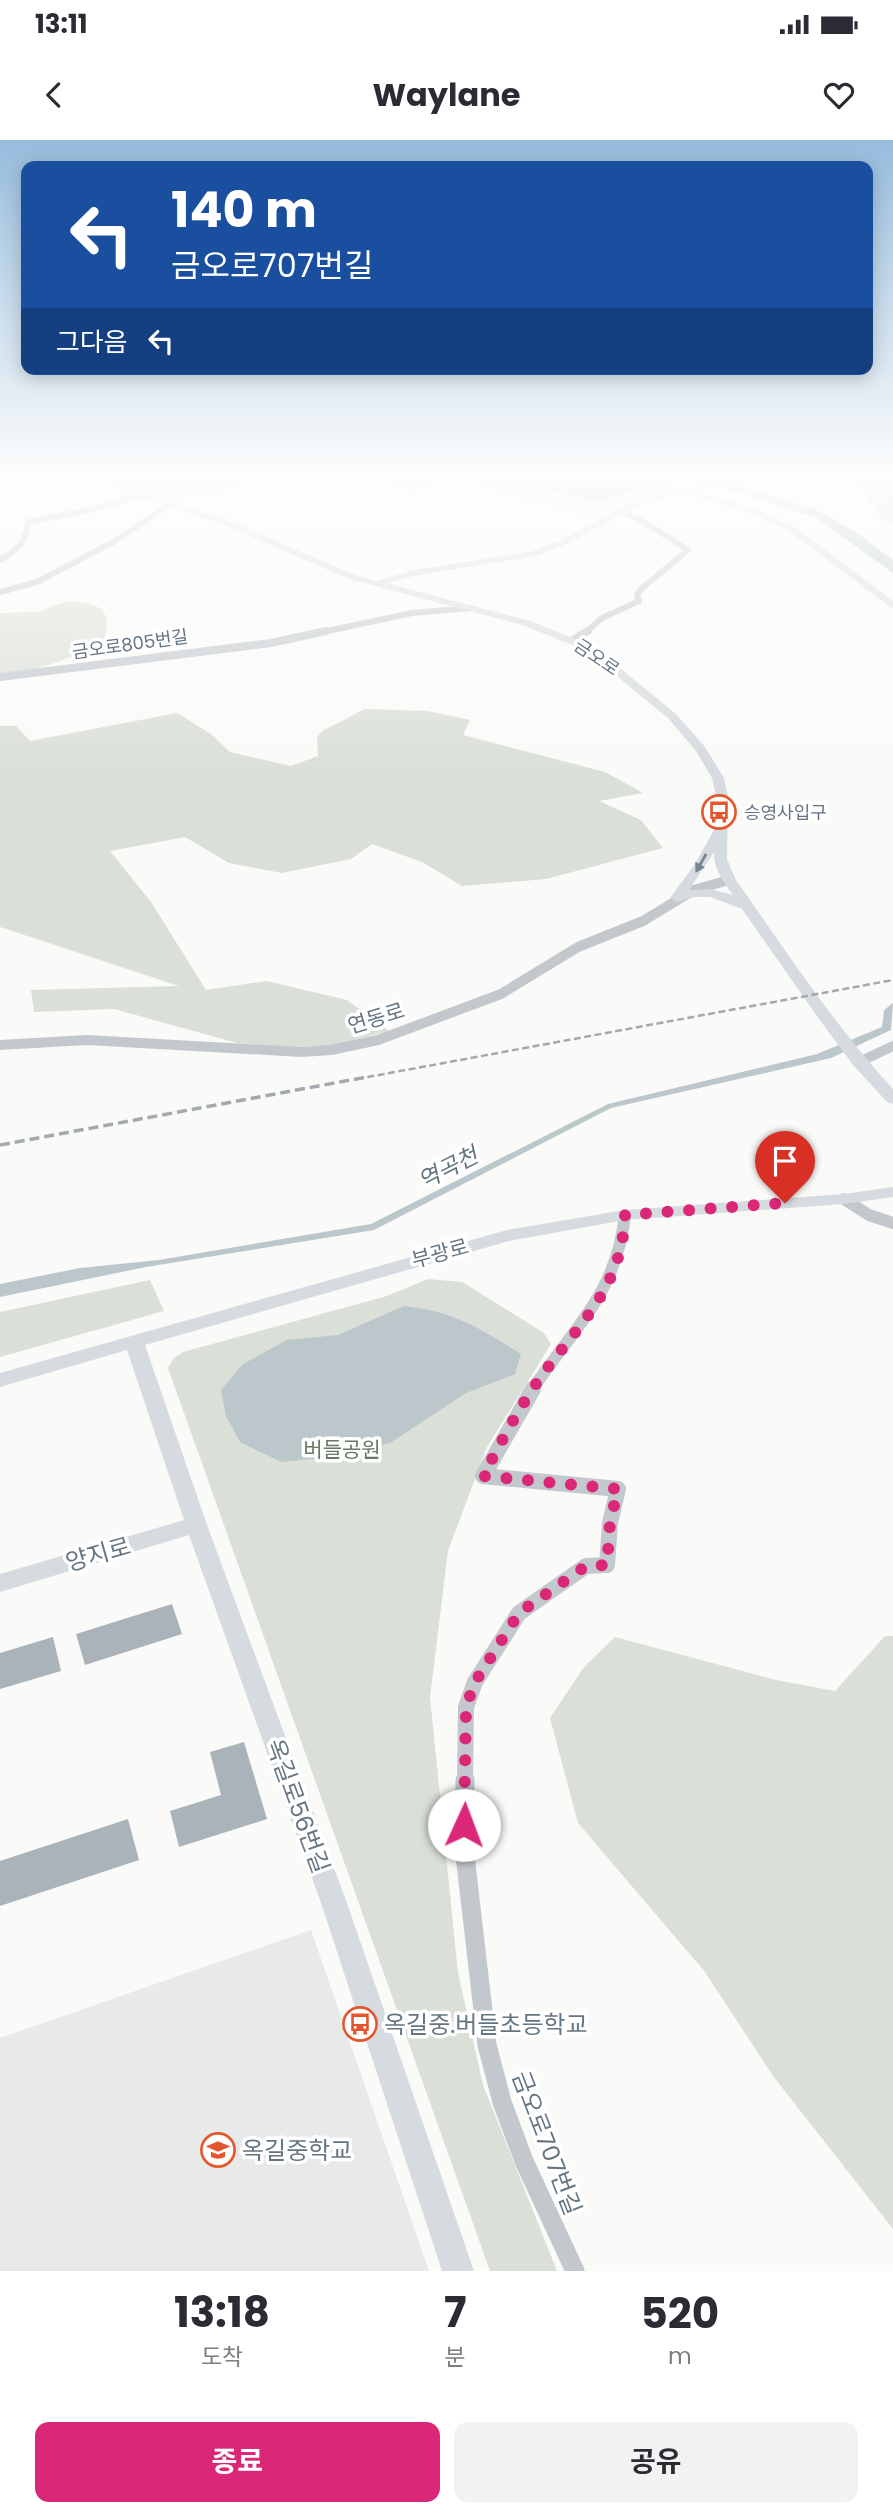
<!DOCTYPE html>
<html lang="ko">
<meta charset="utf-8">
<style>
:root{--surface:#fff;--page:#f2f2f3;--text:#2b2b33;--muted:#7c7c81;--accent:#db2777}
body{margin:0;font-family:Poppins,"Noto Sans KR",sans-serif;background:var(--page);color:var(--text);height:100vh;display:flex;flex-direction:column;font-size:26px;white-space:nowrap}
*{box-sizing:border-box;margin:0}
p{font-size:23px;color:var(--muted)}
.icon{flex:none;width:38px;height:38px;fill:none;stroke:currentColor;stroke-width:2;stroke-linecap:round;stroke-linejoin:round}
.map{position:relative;height:2131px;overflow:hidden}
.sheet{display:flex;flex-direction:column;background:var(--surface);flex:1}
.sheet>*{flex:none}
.banner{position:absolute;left:21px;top:21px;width:852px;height:214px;border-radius:14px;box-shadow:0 4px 18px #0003;background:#1a4fa0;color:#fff;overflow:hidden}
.pin{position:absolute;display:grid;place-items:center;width:60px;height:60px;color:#fff;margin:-72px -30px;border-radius:50% 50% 50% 0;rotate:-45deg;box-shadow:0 0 7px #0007}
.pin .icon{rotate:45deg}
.me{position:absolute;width:77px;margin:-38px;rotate:2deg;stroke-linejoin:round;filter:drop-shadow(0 0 5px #0008)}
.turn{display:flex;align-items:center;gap:24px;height:147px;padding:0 35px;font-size:32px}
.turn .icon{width:91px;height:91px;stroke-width:2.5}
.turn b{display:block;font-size:49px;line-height:60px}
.then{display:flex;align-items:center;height:66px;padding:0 35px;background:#0003;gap:14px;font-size:26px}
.eta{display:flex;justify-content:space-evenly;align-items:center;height:119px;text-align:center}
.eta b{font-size:42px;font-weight:700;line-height:49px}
.cta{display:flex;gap:14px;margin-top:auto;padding:14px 35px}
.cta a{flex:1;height:80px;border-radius:14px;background:var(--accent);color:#fff;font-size:28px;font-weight:700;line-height:80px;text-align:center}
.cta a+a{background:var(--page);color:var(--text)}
.status{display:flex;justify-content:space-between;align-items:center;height:49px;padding:0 35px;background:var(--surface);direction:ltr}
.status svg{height:19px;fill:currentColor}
header{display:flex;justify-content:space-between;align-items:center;height:91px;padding:0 35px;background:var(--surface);font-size:32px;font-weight:700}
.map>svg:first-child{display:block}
.built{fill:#e8e9e9}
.green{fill:#dadfd7}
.water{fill:#bbc7cb}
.building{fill:#aab3b9}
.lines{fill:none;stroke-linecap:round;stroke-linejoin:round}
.street-far5{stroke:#c3c8cc;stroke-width:6}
.street-far4{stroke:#c3c8cc;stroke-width:8}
.street-far3{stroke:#c3c8cc;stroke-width:10}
.street-far2{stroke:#c3c8cc;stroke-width:12}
.street-far1{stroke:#c3c8cc;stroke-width:16}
.street{stroke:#c3c8cc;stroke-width:19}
.secondary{fill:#d6dbdf;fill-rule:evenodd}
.rail-far1{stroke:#a2aab0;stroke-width:2.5;stroke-dasharray:7 3.5;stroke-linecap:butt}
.rail{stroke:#a2aab0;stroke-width:3.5;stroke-dasharray:10 5;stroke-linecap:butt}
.oneway{fill:#768591}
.route{stroke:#db2777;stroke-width:12;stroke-dasharray:0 21.6}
.labels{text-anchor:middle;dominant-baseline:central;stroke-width:7;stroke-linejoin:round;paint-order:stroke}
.far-street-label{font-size:18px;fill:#657683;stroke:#fff}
.far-poi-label{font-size:18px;fill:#657683;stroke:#fff;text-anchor:start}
.street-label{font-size:21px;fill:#657683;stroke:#fff}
.park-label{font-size:21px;fill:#687a64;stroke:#fff}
.water-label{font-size:23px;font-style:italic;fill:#60757c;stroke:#fff}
.near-street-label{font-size:24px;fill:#657683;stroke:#fff}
.near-poi-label{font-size:24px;fill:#657683;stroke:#fff;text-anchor:start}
</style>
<div class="status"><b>13:11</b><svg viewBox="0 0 49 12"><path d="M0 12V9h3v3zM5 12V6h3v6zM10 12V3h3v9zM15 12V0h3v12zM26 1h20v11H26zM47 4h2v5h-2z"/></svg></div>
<header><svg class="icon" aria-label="back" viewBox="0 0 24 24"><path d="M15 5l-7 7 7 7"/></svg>Waylane<svg class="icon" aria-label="heart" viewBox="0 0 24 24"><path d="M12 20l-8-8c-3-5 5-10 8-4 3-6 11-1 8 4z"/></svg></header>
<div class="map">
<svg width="893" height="2131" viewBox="0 0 893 2131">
<rect width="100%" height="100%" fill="#fafaf8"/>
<g class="built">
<path d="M351,335H623L651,342L660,348L602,374H586L470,345L449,344L410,353Z"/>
<path d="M311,1790L429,2131H0V1898Z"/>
</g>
<g class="green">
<path d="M118,335H256L233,348L170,360L133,349L123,344Z"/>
<path d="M857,342L893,343V383L881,378Z"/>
<path d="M68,461C98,464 113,466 104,500C72,518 37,533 0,533V473L37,472Z"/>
<path d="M365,569L428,571L470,580L463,595L605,632L643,653L599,661L641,680L663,708L546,739L462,746L422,722L372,704L351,719L282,733L229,723L185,697L110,711L151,762L206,850L267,841L347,860L389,891L331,906L292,907L237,903L114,869L34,872L31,850L179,846L0,787V586H16L30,601L177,573L211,594L230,612L291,626L318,616L317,598L322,591Z"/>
<path d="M428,1139L462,1142L544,1193L551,1204L487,1307L448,1411L430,1557L458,1833L483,1945L557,2131H490L168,1228L173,1219L183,1212L387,1156Z"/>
<path d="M150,1140L164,1171L0,1217V1172Z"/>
<path d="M885,1496H893V2089L773,1936L705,1832L578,1683L550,1578L584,1527L615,1497L776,1540L835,1551Z"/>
</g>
<g class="water">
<path d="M683,335H705L817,370L856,392L893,420V433L815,377Z"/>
<path d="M893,863L891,890L831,918L611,968L374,1090L146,1127L0,1157V1144L80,1128L159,1120L371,1084L608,964L817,914L882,887L884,870Z"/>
<path d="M404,1166C453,1171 480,1188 521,1214L515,1234L466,1253L390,1303L331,1317L281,1322L240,1302L226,1276L221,1250L243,1224L287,1200L338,1195Z"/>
</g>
<g class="building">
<path d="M505,335H598L644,345L601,362L505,339Z"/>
<path d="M172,1464L182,1494L85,1525L76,1494Z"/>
<path d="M53,1497L61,1531L0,1549V1513Z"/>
<path d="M244,1602L267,1679L179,1707L170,1671L221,1655L210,1612Z"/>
<path d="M128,1679L139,1720L0,1766V1721Z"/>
</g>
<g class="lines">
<g class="street-far5">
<path d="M829,335H893"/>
<path d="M0,420C15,412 28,400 28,382L90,370L139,356"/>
<path d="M0,452L37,442L115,401L169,365"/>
<path d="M318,493L412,473L471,468"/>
<path d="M585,493L602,478L639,461L637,454L642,448L688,410L641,380L619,371"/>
</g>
<g class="street-far4">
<path d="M573,500L588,491"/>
<path d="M0,537L271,503L326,491"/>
</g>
<g class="street-far3">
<path d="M0,905L87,900L302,912L331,910L378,900L501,854L578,807L643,781L694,750L729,740"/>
<path d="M859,922L893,906"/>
</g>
<g class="street-far2">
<path d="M844,1059L869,1075L893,1083"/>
<path d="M532,1250C574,1187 616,1155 625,1075"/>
</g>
<path class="street-far1" d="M465,1641L466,1567L475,1542L519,1473L586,1426L607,1425L610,1383L618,1349L483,1336L533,1249"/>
<path class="street" d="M465,1640L464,1707L487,1905L502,1962L524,2021L575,2131"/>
<g class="secondary">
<path d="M104,335H112L116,342L128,349L226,379L355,435L377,441L414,430L530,412L561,400L635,361L673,349L631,335H642L682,347L772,336L893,339V343L772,341L692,350L747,366L792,385L893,461V469L786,389L741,370L682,352L641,365L567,404L536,416L414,436L387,443L530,481L593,506L676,574L705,607L724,638L728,656L727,719L736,740C786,811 834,885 893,949V964L887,962L853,925L819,879L742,769L710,757H694L677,762L670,758L695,724L715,688L716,656L712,638L696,611L668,578L585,510L522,485L349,439L220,383L122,353L110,346ZM714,712C713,728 724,743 733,755L710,749L689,750Z"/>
<path d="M893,1047V1057L844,1064L625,1080L509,1101L145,1205L207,1385L348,1766L474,2131H442L322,1766L189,1395L0,1452V1434L184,1380L127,1210L0,1247V1233L507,1090L625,1070L844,1054Z"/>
</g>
<path class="rail-far1" d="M357,939L893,840"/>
<path class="rail" d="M0,1005L367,937"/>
</g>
<defs><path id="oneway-solid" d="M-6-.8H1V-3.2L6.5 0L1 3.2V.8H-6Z" transform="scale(1.75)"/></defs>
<use class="oneway" href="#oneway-solid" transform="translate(701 723) rotate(119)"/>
<linearGradient id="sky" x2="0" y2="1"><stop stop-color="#96bcdc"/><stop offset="0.53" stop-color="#fdfdfc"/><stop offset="1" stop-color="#fdfdfc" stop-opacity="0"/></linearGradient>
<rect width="893" height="633" fill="url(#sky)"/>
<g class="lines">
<path class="route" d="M464,1685L466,1567L475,1542L519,1473L586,1426L607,1425L610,1383L618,1349L483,1336C499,1306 515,1275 534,1247C574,1187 622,1153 625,1075L785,1063"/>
</g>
<defs>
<g id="bus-ring" transform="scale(1.75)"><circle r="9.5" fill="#fff" stroke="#e4572e" stroke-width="1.5"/><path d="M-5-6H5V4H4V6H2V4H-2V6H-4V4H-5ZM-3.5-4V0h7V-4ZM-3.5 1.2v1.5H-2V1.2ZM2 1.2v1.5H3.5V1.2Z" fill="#e4572e"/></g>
<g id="school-ring" transform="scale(1.75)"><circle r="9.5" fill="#fff" stroke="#e4572e" stroke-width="1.5"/><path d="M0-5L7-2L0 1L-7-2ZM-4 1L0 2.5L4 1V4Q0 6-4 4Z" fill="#e4572e"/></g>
</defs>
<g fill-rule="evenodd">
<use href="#bus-ring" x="719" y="672"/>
<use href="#bus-ring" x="360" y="1884"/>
<use href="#school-ring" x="218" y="2010"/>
</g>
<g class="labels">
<g class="far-street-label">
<text transform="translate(130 504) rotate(-8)">금오로805번길</text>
<text transform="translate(597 517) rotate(34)">금오로</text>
</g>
<g class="far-poi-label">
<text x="744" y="672">승영사입구</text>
</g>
<g class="street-label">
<text transform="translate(376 878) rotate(-17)">연동로</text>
<text transform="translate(440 1113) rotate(-15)">부광로</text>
</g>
<g class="park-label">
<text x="342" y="1309">버들공원</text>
</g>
<g class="water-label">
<text transform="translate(448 1028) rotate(-27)">역곡천</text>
</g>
<g class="near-street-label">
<text transform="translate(98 1414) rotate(-16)">양지로</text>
<text transform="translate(298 1666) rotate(70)">옥길로56번길</text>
<text transform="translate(547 2003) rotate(69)">금오로707번길</text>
</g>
<g class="near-poi-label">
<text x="384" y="1884">옥길중.버들초등학교</text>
<text x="242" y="2010">옥길중학교</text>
</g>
</g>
</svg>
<div class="pin" style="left:785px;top:1063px;background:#d93025"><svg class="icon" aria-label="arrive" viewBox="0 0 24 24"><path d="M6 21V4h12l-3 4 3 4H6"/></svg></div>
<svg class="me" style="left:464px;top:1685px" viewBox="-20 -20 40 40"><circle r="19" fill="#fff"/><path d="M0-13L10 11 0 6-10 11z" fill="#db2777"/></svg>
<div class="banner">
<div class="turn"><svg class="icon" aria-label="left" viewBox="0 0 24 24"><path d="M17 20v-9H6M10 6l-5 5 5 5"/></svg><div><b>140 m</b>금오로707번길</div></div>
<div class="then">그다음<svg class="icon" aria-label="left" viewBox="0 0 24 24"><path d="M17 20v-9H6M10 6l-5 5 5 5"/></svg></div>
</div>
</div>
<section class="sheet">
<div class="eta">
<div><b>13:18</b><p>도착</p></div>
<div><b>7</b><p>분</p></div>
<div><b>520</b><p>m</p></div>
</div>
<div class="cta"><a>종료</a><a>공유</a></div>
</section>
